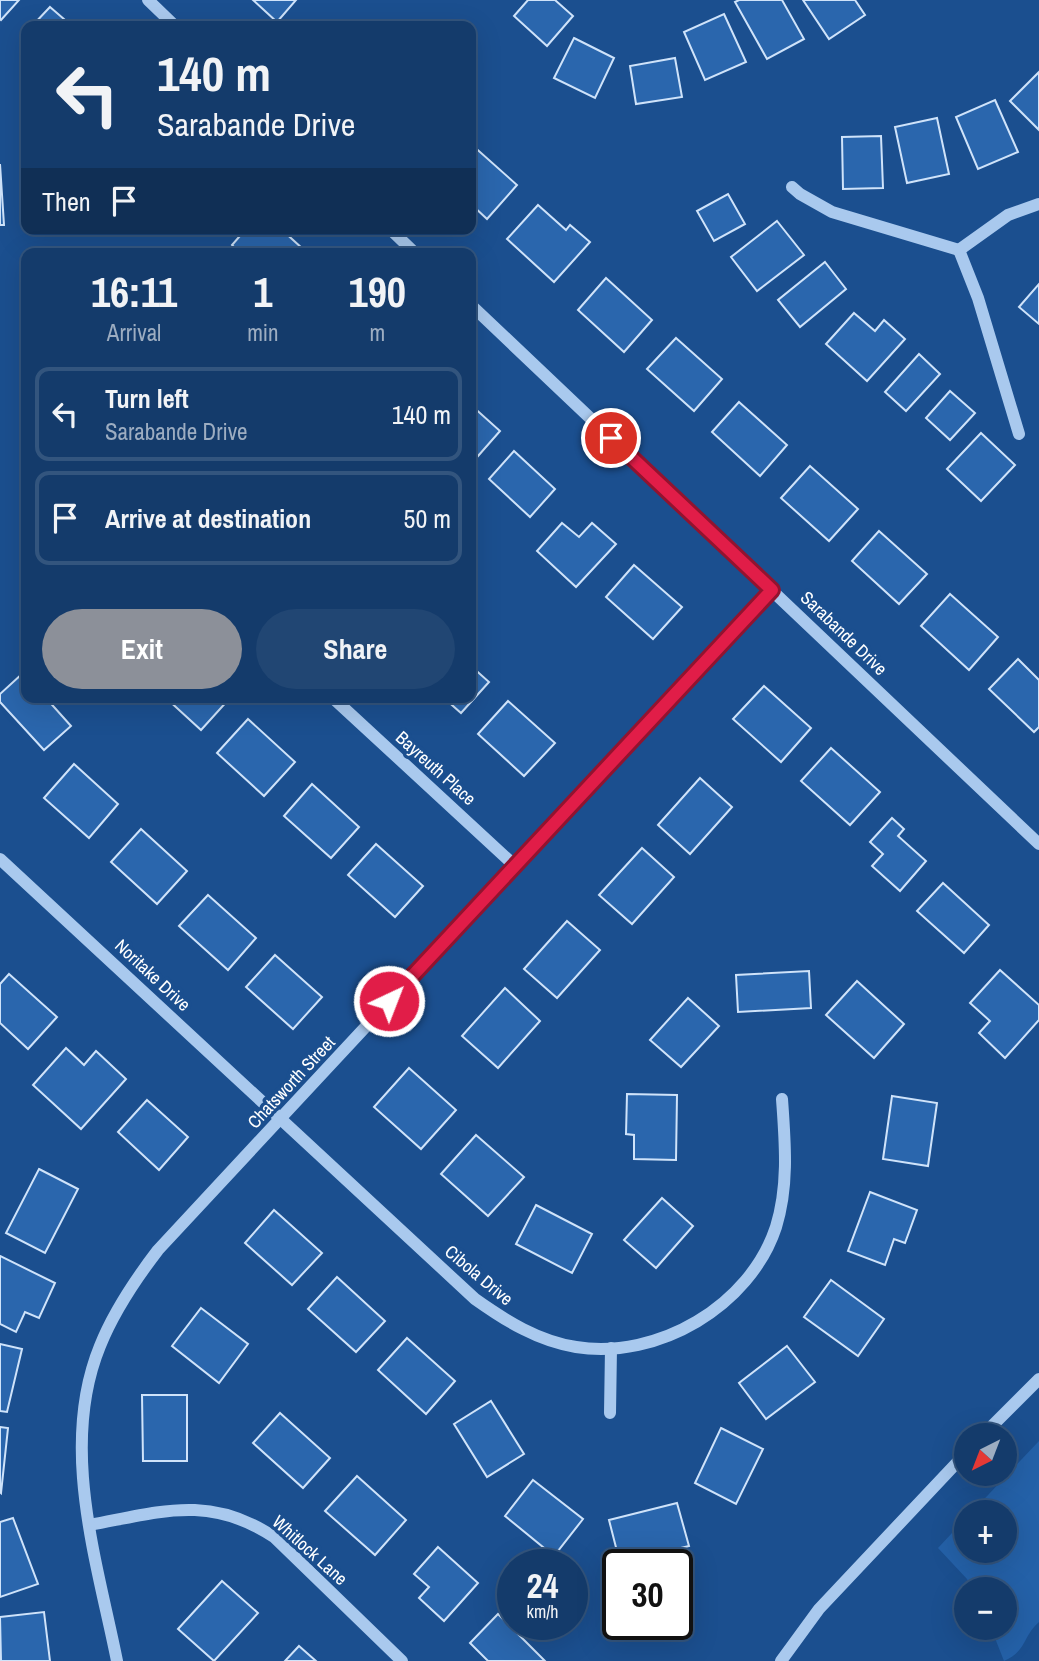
<!DOCTYPE html>
<meta charset="utf-8">
<style>
:root{--surface:#143b6b;--page:#214673;--text:#f1f3f6;--muted:#9dadc1;--line:#33557e;--accent:#8c9099}
body{margin:0;font-family:"Archivo Narrow",sans-serif;background:var(--page);color:var(--text);height:100vh;display:flex;flex-direction:column;font-size:26px;white-space:nowrap}
*{box-sizing:border-box;margin:0}
p{font-size:23px;color:var(--muted)}
.icon{flex:none;width:38px;height:38px;fill:none;stroke:currentColor;stroke-width:2;stroke-linecap:round;stroke-linejoin:round}
.map{position:relative;flex:1;overflow:hidden}
.details{position:absolute;left:21px;top:248px;width:455px;height:455px;display:flex;flex-direction:column;background:var(--surface);border-radius:14px;box-shadow:0 7px 28px #0002,0 0 0 2px var(--line)}
.details>*{flex:none}
.top-card{position:absolute;left:21px;top:21px;width:455px;height:214px;border-radius:14px;box-shadow:0 7px 28px #0002,0 0 0 2px var(--line);background:#143b6b;color:var(--text);overflow:hidden}
.needle{width:46px;rotate:222deg}
.tools{position:absolute;left:954px;top:1423px;display:grid;gap:14px}
.tools a{display:grid;place-items:center;width:63px;height:63px;border-radius:50%;background:var(--surface);box-shadow:0 7px 28px #0002,0 0 0 2px var(--line);font-size:35px}
.speed{position:absolute;left:497px;top:1549px;display:flex;gap:14px;font-size:35px;font-weight:700;text-align:center}
.speed>*{display:grid;place-content:center;width:91px;height:91px;border-radius:50%;background:var(--surface);box-shadow:0 7px 28px #0002,0 0 0 2px var(--line);line-height:1}
.speed small{font-size:18px;font-weight:400}
.speed .limit{border:4px solid #111;border-radius:10px;background:#fff;color:#111}
.pin{position:absolute;display:grid;place-items:center;width:60px;height:60px;color:#fff;margin:-30px;border:4px solid #fff;border-radius:50%;box-shadow:0 2px 7px #0007}
.me{position:absolute;width:77px;margin:-38px;rotate:43deg;stroke-linejoin:round;filter:drop-shadow(0 0 5px #0008)}
.turn{display:flex;align-items:center;gap:24px;height:147px;padding:0 21px;font-size:32px}
.turn .icon{width:91px;height:91px;stroke-width:2.5}
.turn b{display:block;font-size:49px;line-height:60px}
.then{display:flex;align-items:center;height:66px;padding:0 21px;background:#0003;gap:14px;font-size:26px}
.eta{display:flex;justify-content:space-evenly;align-items:center;height:119px;text-align:center}
.eta b{font-size:42px;font-weight:700;line-height:49px}
.primary-button{display:flex;gap:14px;margin-top:auto;padding:14px 21px}
.primary-button a{flex:1;height:80px;border-radius:42px;background:var(--accent);color:#fff;font-size:28px;font-weight:700;line-height:80px;text-align:center}
.primary-button a+a{background:var(--page);color:var(--text)}
ul{padding:0;list-style:none}
li{display:flex;align-items:center;gap:21px;height:94px;margin:0 14px 10px;padding:0 7px;border:4px solid var(--line);border-radius:14px}
li div{flex:1}
li b{display:block;font-size:26px}
li em{font-style:normal}
.map>svg:first-child{display:block}
.green{fill:#2461a8}
.building{fill:#2a66ad;stroke:#cfe3fa;stroke-width:2}
.lines{fill:none;stroke-linecap:round;stroke-linejoin:round}
.minor{stroke:#a9c9ee;stroke-width:12}
.route-casing{stroke:#92132f;stroke-width:18}
.route{stroke:#e11d48;stroke-width:12}
.labels{text-anchor:middle;dominant-baseline:central;stroke-width:7;stroke-linejoin:round;paint-order:stroke}
.street-label{font-size:18px;fill:#fff;stroke:#1b4f8f}
</style>
<div class="map">
<svg width="1039" height="1661" viewBox="0 0 1039 1661">
<rect width="100%" height="100%" fill="#1b4f8f"/>
<path class="green" d="M1039,1441V1622C1022,1637 1027,1651 1004,1661L991,1628H1004V1589H972L967,1579L938,1548L966,1518V1550H1004V1512H972Z"/>
<g class="building">
<path d="M0,0H19L1,20L0,19Z"/>
<path d="M253,0H296L277,22Z"/>
<path d="M528,0H555L573,16L547,46L514,16Z"/>
<path d="M739,0H782L804,39L767,59L735,2Z"/>
<path d="M803,0H855L865,15L829,39Z"/>
<path d="M50,7L72,26H32Z"/>
<path d="M724,14L746,62L705,80L684,32Z"/>
<path d="M574,38L614,58L595,98L554,78Z"/>
<path d="M675,58L682,97L636,104L630,66Z"/>
<path d="M1039,72V130L1010,101Z"/>
<path d="M995,100L1018,152L978,169L956,117Z"/>
<path d="M937,118L949,174L907,183L895,127Z"/>
<path d="M881,136L883,188L843,189L842,137Z"/>
<path d="M471,144L517,185L487,219L471,204Z"/>
<path d="M0,164L4,225H0Z"/>
<path d="M728,194L745,224L714,241L697,211Z"/>
<path d="M538,205L566,230L570,225L590,242L554,282L507,239Z"/>
<path d="M777,221L804,255L757,291L731,257Z"/>
<path d="M246,229H281L304,250L301,254H241L232,245Z"/>
<path d="M825,262L846,289L800,327L778,300Z"/>
<path d="M606,278L652,320L624,352L578,310Z"/>
<path d="M1039,284V324L1019,307Z"/>
<path d="M854,313L875,331L884,320L905,339L867,381L826,344Z"/>
<path d="M676,338L722,379L694,411L647,369Z"/>
<path d="M919,354L940,374L906,411L885,392Z"/>
<path d="M950,391L975,413L950,440L926,418Z"/>
<path d="M739,402L787,445L760,476L712,432Z"/>
<path d="M471,405L500,431L471,464Z"/>
<path d="M981,433L1015,465L981,501L947,469Z"/>
<path d="M514,451L555,489L530,517L489,479Z"/>
<path d="M810,466L858,509L829,541L781,498Z"/>
<path d="M562,523L579,537L592,523L616,544L576,587L537,551Z"/>
<path d="M879,531L927,574L899,604L852,561Z"/>
<path d="M634,565L682,607L653,639L606,597Z"/>
<path d="M950,594L998,637L969,670L921,626Z"/>
<path d="M1018,659L1039,680V727L1034,732L989,689Z"/>
<path d="M471,666L489,682L461,713L444,698H471Z"/>
<path d="M23,673L26,677V698H46L71,726L44,750L0,702V694Z"/>
<path d="M764,686L811,728L781,762L733,719Z"/>
<path d="M166,698H230L201,730Z"/>
<path d="M508,701L555,743L524,776L478,734Z"/>
<path d="M248,719L295,762L264,796L217,753Z"/>
<path d="M831,748L880,792L850,825L801,781Z"/>
<path d="M74,764L118,804L89,838L44,798Z"/>
<path d="M700,778L732,807L690,854L658,825Z"/>
<path d="M312,784L359,827L331,858L284,816Z"/>
<path d="M892,818L904,829L898,836L926,861L900,891L872,866L883,854L870,842Z"/>
<path d="M141,829L187,871L157,904L111,862Z"/>
<path d="M376,844L423,886L395,917L348,875Z"/>
<path d="M642,848L674,877L632,924L599,895Z"/>
<path d="M943,883L989,925L964,953L917,911Z"/>
<path d="M208,895L256,938L228,970L179,926Z"/>
<path d="M567,921L600,950L557,998L524,969Z"/>
<path d="M275,955L322,997L293,1029L246,987Z"/>
<path d="M1000,970L1039,1005V1020L1005,1058L979,1033L990,1021L970,1003Z"/>
<path d="M809,971L811,1008L738,1012L736,975Z"/>
<path d="M9,974L57,1017L28,1049L0,1023V984Z"/>
<path d="M857,981L904,1024L874,1058L826,1015Z"/>
<path d="M505,988L540,1021L498,1068L462,1036Z"/>
<path d="M688,998L719,1026L681,1067L650,1040Z"/>
<path d="M66,1048L84,1065L96,1051L126,1079L81,1129L33,1085Z"/>
<path d="M409,1068L456,1110L421,1149L374,1107Z"/>
<path d="M627,1094L677,1095L676,1160L634,1159V1135L626,1134Z"/>
<path d="M892,1096L937,1103L928,1166L883,1159Z"/>
<path d="M147,1100L188,1137L159,1170L118,1132Z"/>
<path d="M476,1135L524,1177L488,1216L441,1174Z"/>
<path d="M39,1169L78,1189L45,1253L6,1233Z"/>
<path d="M870,1192L917,1210L905,1243L894,1239L885,1265L848,1251Z"/>
<path d="M662,1198L693,1226L656,1268L624,1240Z"/>
<path d="M536,1205L592,1234L572,1273L516,1244Z"/>
<path d="M274,1210L322,1253L292,1285L245,1243Z"/>
<path d="M0,1256L55,1283L39,1318L25,1312L16,1332L0,1324Z"/>
<path d="M337,1277L385,1321L356,1352L308,1309Z"/>
<path d="M831,1280L884,1319L858,1356L804,1317Z"/>
<path d="M201,1308L248,1344L219,1383L172,1346Z"/>
<path d="M407,1338L455,1381L426,1414L378,1370Z"/>
<path d="M0,1344L22,1349L7,1412L0,1411Z"/>
<path d="M787,1346L815,1382L766,1419L739,1383Z"/>
<path d="M142,1395H187V1461H143Z"/>
<path d="M491,1401L524,1454L487,1477L454,1424Z"/>
<path d="M280,1413L330,1458L303,1488L253,1443Z"/>
<path d="M0,1427L8,1428L1,1493L0,1492Z"/>
<path d="M721,1428L763,1449L736,1504L695,1483Z"/>
<path d="M357,1476L406,1520L375,1555L325,1511Z"/>
<path d="M533,1480L583,1519L554,1556L505,1516Z"/>
<path d="M677,1503L689,1546L620,1563L609,1520Z"/>
<path d="M13,1518L38,1584L0,1597V1522Z"/>
<path d="M438,1547L478,1583L444,1621L419,1598L429,1587L414,1574Z"/>
<path d="M222,1581L258,1613L214,1661L178,1629Z"/>
<path d="M44,1612L50,1661H1L0,1617Z"/>
<path d="M498,1614L545,1661H488L470,1643Z"/>
<path d="M299,1646L316,1661H285Z"/>
</g>
<g class="lines">
<g class="minor">
<path d="M148,0L175,26"/>
<path d="M792,187L800,194L832,212L959,250"/>
<path d="M390,229L416,254"/>
<path d="M959,250L978,298L1019,434"/>
<path d="M959,250L1008,215L1039,204"/>
<path d="M471,305L1039,844"/>
<path d="M333,698L514,865"/>
<path d="M0,859L475,1299C506,1321 538,1341 576,1347C658,1360 750,1306 776,1227C789,1185 785,1142 782,1099"/>
<path d="M610,1413L611,1348"/>
<path d="M983,1435L1039,1379"/>
<path d="M90,1525C160,1512 209,1494 274,1537L402,1661"/>
<path d="M117,1661C97,1561 59,1446 100,1346C114,1311 135,1280 158,1250L772,590"/>
<path d="M781,1661L819,1609L966,1453"/>
</g>
</g>
<g class="lines">
<g class="route-casing">
<path id="route" d="M389,1001L772,590L611,438"/>
</g>
<use href="#route" class="route"/>
</g>
<g class="labels">
<g class="street-label">
<text transform="translate(844 633) rotate(44)">Sarabande Drive</text>
<text transform="translate(436 768) rotate(42)">Bayreuth Place</text>
<text transform="translate(153 975) rotate(43)">Noritake Drive</text>
<text transform="translate(291 1082) rotate(-47)">Chatsworth Street</text>
<text transform="translate(479 1275) rotate(40)">Cibola Drive</text>
<text transform="translate(310 1550) rotate(42)">Whitlock Lane</text>
</g>
</g>
</svg>
<div class="tools">
<a><svg class="needle" viewBox="-14 -14 28 28"><path d="M0-13l5 13h-10z" fill="#e53935"/><path d="M0 13l5-13h-10z" fill="#9dadc1"/></svg></a>
<a>+</a>
<a>−</a>
</div>
<div class="speed"><div>24<small>km/h</small></div><div class="limit">30</div></div>
<div class="pin" style="left:611px;top:438px;background:#d93025"><svg class="icon" aria-label="arrive" viewBox="0 0 24 24"><path d="M6 21V4h12l-3 4 3 4H6"/></svg></div>
<svg class="me" style="left:389px;top:1001px" viewBox="-20 -20 40 40"><circle r="17" fill="#e11d48" stroke="#fff" stroke-width="3"/><path d="M0-11L8 9 0 5-8 9z" fill="#fff"/></svg>
<div class="top-card">
<div class="turn"><svg class="icon" aria-label="left" viewBox="0 0 24 24"><path d="M17 20v-9H6M10 6l-5 5 5 5"/></svg><div><b>140 m</b>Sarabande Drive</div></div>
<div class="then">Then<svg class="icon" aria-label="arrive" viewBox="0 0 24 24"><path d="M6 21V4h12l-3 4 3 4H6"/></svg></div>
</div>
<section class="details">
<div class="eta">
<div><b>16:11</b><p>Arrival</p></div>
<div><b>1</b><p>min</p></div>
<div><b>190</b><p>m</p></div>
</div>
<ul>
<li><svg class="icon" aria-label="left" viewBox="0 0 24 24"><path d="M17 20v-9H6M10 6l-5 5 5 5"/></svg><div><b>Turn left</b><p>Sarabande Drive</p></div><em>140 m</em></li>
<li><svg class="icon" aria-label="arrive" viewBox="0 0 24 24"><path d="M6 21V4h12l-3 4 3 4H6"/></svg><div><b>Arrive at destination</b></div><em>50 m</em></li>
</ul>
<div class="primary-button"><a>Exit</a><a>Share</a></div>
</section>
</div>
